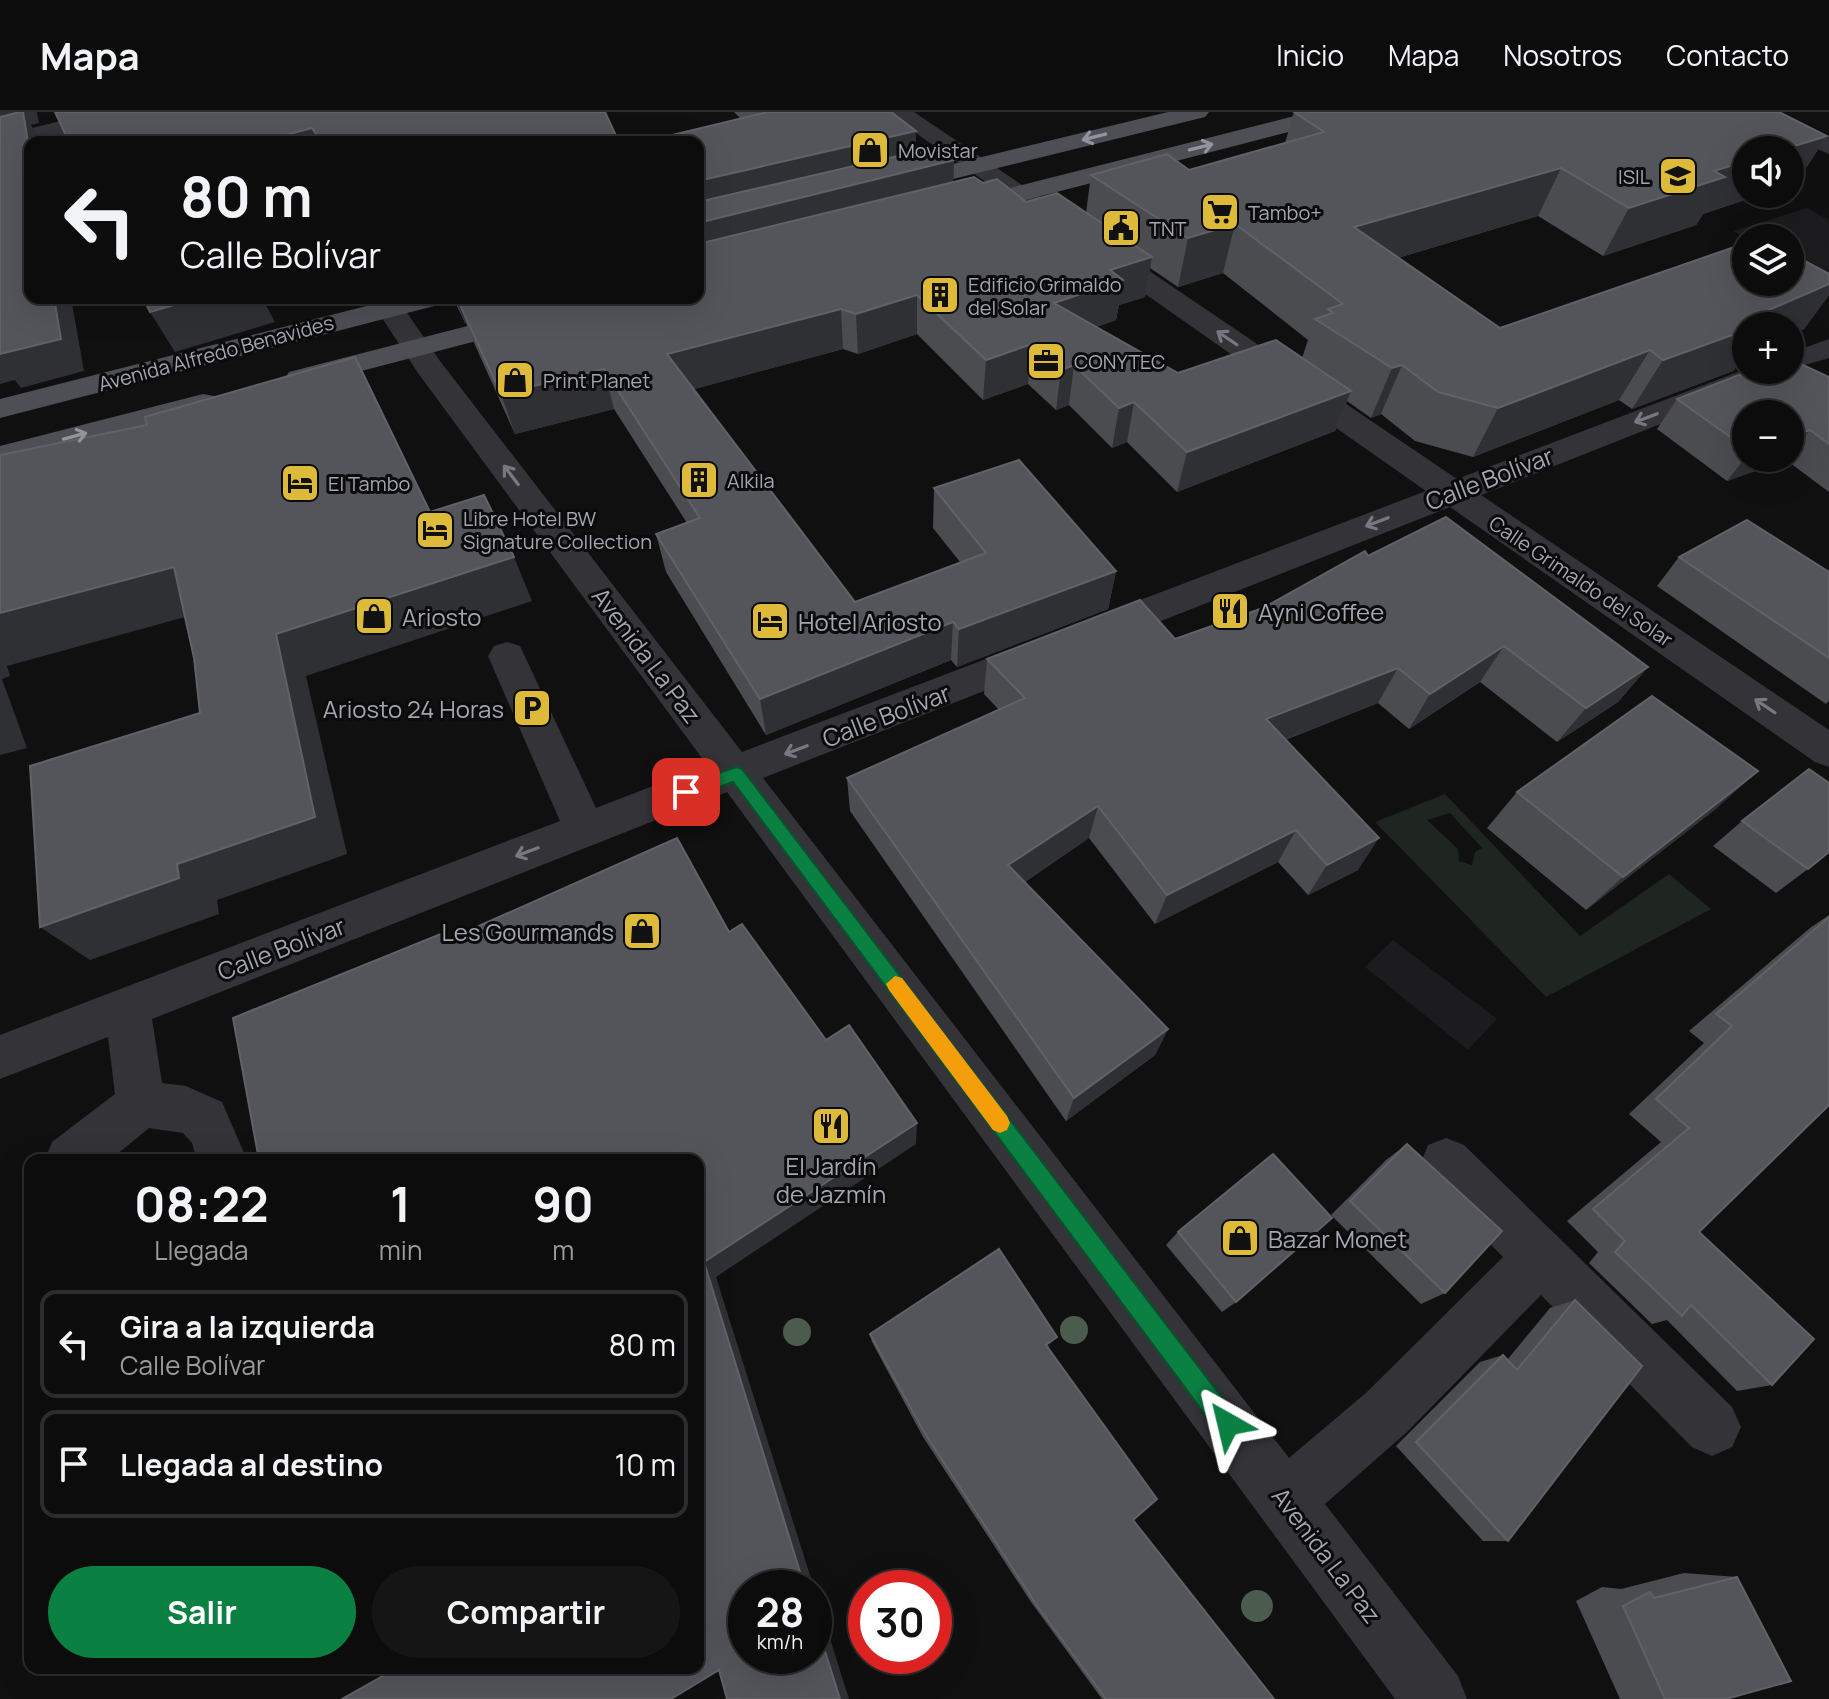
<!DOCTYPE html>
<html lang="es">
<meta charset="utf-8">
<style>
:root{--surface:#0c0c0d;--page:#151516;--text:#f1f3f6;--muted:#9a9b9d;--line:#2c2c2e;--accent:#0b8043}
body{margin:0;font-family:Manrope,sans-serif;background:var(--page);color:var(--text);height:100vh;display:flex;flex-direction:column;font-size:30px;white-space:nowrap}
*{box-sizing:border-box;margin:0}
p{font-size:26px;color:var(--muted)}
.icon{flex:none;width:44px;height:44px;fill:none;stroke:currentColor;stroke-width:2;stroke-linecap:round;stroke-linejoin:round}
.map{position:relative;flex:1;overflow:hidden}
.side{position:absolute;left:24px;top:1042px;width:680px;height:520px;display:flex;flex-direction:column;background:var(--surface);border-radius:16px;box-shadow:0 8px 32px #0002,0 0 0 2px var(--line)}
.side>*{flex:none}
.banner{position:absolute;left:24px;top:24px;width:680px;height:168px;border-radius:16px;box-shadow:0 8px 32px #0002,0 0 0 2px var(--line);background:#0c0c0d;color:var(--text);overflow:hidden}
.fabs{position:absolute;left:1732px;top:24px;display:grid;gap:16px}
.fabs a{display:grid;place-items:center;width:72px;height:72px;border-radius:50%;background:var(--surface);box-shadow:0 8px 32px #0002,0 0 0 2px var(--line);font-size:40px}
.speed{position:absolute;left:728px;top:1458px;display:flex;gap:16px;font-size:40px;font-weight:700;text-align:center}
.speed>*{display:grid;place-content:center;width:104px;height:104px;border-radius:50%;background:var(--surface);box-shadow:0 8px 32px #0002,0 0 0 2px var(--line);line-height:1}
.speed small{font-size:20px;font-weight:400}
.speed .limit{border:12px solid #d22;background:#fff;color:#111}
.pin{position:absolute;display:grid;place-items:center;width:68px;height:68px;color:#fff;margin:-34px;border-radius:16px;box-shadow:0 4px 12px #0006}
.me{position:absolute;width:88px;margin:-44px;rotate:323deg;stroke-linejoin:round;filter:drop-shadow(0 0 6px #0008)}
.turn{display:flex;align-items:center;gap:28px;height:168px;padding:0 24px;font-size:36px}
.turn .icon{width:104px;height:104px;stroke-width:2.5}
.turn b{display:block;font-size:56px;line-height:68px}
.eta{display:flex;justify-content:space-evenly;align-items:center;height:136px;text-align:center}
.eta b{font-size:48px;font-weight:700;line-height:56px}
.action{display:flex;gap:16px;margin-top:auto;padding:16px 24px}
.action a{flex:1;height:92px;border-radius:48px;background:var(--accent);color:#fff;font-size:32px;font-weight:700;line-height:92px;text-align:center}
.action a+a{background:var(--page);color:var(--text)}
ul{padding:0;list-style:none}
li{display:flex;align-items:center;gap:24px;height:108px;margin:0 16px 12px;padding:0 8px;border:4px solid var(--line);border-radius:16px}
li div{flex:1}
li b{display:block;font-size:30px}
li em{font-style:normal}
header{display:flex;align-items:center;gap:48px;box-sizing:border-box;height:112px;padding:0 40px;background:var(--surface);border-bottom:2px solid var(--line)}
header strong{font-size:38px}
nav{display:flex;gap:44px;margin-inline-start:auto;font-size:28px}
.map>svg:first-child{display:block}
.built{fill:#1c1c1e}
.green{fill:#1f2520;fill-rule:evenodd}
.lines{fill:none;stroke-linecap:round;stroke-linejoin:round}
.minor{fill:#343438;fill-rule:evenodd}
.major{fill:#4e4f55;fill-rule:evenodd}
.tree{fill:#4b5c4f}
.wall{fill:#4b4c50;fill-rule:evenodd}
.shaded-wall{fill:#2f3033}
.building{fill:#54555b;stroke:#606268;stroke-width:2}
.oneway{stroke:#92949f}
.oneway2{stroke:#777881}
.route{fill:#0b8043;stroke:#07532c;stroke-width:2}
.slow{fill:#f59e0b}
.labels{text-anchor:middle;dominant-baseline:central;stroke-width:6;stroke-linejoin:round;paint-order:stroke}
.far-poi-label{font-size:20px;fill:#a3a5b1;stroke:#0b0b0c;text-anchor:start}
.far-street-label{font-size:20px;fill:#a3a5b1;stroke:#0b0b0c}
.street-label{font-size:24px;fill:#a3a5b1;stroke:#0b0b0c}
.poi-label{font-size:24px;fill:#a3a5b1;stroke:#0b0b0c;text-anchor:start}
</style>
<header>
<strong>Mapa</strong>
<nav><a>Inicio</a><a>Mapa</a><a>Nosotros</a><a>Contacto</a></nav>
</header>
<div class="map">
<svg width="1829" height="1587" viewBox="0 0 1829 1587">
<rect width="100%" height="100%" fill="#101011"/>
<g class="built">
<path d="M1807,96L1829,108V170L1790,149V126H1746L1733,119Z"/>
<path d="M1393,828L1497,907L1468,938L1365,855Z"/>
</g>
<path class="green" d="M1445,682L1580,824L1669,762L1711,797L1546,885L1375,710ZM1450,701L1482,736L1475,740L1472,753L1459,749L1458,737L1427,708Z"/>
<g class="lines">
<g class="minor">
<path d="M97,0H138L134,5L0,38V24Z"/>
<path d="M886,0H914L1457,367L1746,257L1790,258V241L1829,227V246L1785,259L1782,264L1481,383L1829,618V655L1815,650L1450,395L763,666L1289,1346L1367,1280L1503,1145L1428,1069L1421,1051L1428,1033L1446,1026L1464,1033L1732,1295L1741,1315L1732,1335L1712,1344L1692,1335L1541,1183L1407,1320L1325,1392L1458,1564L1467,1587H1395L727,680L152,907L162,971L186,974L222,990L247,1048H197L192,1031L183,1021L149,1016L110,1048H45L52,1030L115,982L108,925L0,967V923L560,709L488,544L494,534L507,530L520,534L596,696L707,653L418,261L369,186H397L440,249L742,640L1426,379Z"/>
<path d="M1739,0H1771L1829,26V42L1743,5Z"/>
</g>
<g class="major">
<path d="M1168,0H1209L1205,5L896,81L883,73L887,68Z"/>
<path d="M1310,0H1350L1346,5L960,105L947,97L951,91Z"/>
<path d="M398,186H446L442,192L0,306V287Z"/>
<path d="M576,186H623L619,192L300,275L289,272L285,266L289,260Z"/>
<path d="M203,282L214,284L219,291L214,298L0,354V334Z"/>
</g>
</g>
<g class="tree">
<circle cx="1074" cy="1218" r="14"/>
<circle cx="797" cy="1220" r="14"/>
<circle cx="1257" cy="1494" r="16"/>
</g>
<g class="wall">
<path d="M734,0H891L916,19V40L953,70L983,71L1026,90L1086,101L1091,63L1189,58L1285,31L1294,0L1827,24L1796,71L1703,102L1696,113L1603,144L1538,104L1398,146L1500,216L1829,162V183L1804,217L1790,222V214H1746V242L1733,259L1632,297L1619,288L1473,345L1415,329L1381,302L1371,306L1347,289L1335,319L1177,380L1127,330L1112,336L1069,293L1056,298L1028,272L983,288L917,222L858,242L843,237L694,277L855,490L960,450L933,416L934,376L1116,459L1108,497L957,555L951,548L766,623L666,460L656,422L687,411L614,297L515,322L475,233L466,211H465L453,186H698L741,7ZM1150,156L1178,175L1223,161L1308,228L1302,246L1178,261L1096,215L1116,208L1119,193L1145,185Z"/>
<path d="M1829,265V380L1786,348L1727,369L1657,317L1677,287ZM1746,302H1790V346H1746Z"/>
<path d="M1368,444L1648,555L1618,590L1557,630L1480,570L1409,617L1378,591L1285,628L1358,758L1308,783L1278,750L1155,812L1089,726L1025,770L1168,917L1155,943L1066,1009L850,699L847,666L999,598L984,582L987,547L1175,527L1263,496Z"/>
<path d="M1679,445L1829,460V589L1826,592L1657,474Z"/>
<path d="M1517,680L1717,696L1586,798L1487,716Z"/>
<path d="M1742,709L1808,757L1776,781L1713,734Z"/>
<path d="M1829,803V993L1699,1120L1772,1273L1737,1279L1667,1208L1652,1212L1589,1151L1598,1140L1567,1109L1661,1030L1629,1002L1704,931L1689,919L1810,816Z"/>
<path d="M1407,1032L1445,1181L1421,1192L1331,1103L1386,1048Z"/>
<path d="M1178,1120L1236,1190L1222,1200L1166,1133Z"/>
<path d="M1575,1188L1508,1429H1483L1396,1334L1480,1250L1503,1243L1507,1248L1550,1196Z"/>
<path d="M870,1222L1050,1234L1048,1235L1133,1408L1274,1587H1102L1031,1490L923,1325L872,1230Z"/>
<path d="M1684,1461L1737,1465L1726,1587H1620L1576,1489L1602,1475L1621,1477Z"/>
</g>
<g class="shaded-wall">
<path d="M0,0H37L39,11L31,13L42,30H30V42L0,21Z"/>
<path d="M312,16L318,30H260Z"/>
<path d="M916,19V58L698,110V69Z"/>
<path d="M1827,24L1796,71L1790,73V38H1781Z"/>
<path d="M954,48L953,87L698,152V111Z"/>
<path d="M1746,49V82H1763L1703,102L1696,113L1603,144L1629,96L1714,59Z"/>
<path d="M1561,56L1538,104L1337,164L1354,115Z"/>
<path d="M1235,112L1223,161L1178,175L1188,126Z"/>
<path d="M1152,145L1145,185L1119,193L1116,208L1049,231L1054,191L1110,158Z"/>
<path d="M1829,172V183L1804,217L1790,222V214H1747L1755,204Z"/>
<path d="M917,183V222L858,242L856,202Z"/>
<path d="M54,186H71L84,259L21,276L15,268L0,272V242Z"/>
<path d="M198,186H262L275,210L175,240L150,200Z"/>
<path d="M455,186H564L460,193L466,211H465Z"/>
<path d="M841,197L843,237L676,282L667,242Z"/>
<path d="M1746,216V242L1733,259L1632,297L1663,248Z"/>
<path d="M1032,232L1028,272L983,288L986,248Z"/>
<path d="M1650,238L1619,288L1473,345L1498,296Z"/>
<path d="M1074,253L1069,293L1056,298L1061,258Z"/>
<path d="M1402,253L1381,302L1371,306L1392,256Z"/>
<path d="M604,257L614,297L515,322L501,282Z"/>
<path d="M1351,279L1335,319L1177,380L1187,340Z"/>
<path d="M1134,290L1127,330L1112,336L1119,296Z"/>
<path d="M1810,318L1790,343V325Z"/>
<path d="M1746,345V346H1787L1786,348L1727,369Z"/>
<path d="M514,445L532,489L306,564L347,742L217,788L219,802L90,848L40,815L177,752L276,522Z"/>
<path d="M174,455L207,499L7,554L10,564L2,567L27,636L0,643V501Z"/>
<path d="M1116,459L1108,497L957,555L959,517Z"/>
<path d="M953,510L951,548L766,623L760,587Z"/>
<path d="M1504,534L1480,570L1409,617L1430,582Z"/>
<path d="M1648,555L1618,590L1557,630L1586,596Z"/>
<path d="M1398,556L1378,591L1250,641L1266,607Z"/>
<path d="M1758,659L1717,696L1586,798L1623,765Z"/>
<path d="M1098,694L1089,726L1004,784L1008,753Z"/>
<path d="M1296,718L1278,750L1155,812L1167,783Z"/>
<path d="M1379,726L1358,758L1308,783L1327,753Z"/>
<path d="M1168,917L1155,943L1066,1009L1074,986Z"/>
<path d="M917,1011L916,1032L716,1165L814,1476H805L704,1150Z"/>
<path d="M814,1476L849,1587H840L814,1504Z"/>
</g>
<g class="building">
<path d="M20,0H23L30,42V186H54L61,227L0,242V5Z"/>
<path d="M55,0H605L619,30H321L312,16L260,30H69Z"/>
<path d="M768,0H891L916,19L698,69V30H643Z"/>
<path d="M1294,0H1779L1827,24L1781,38H1746V49L1714,59L1725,65L1629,96L1561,56L1354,115L1500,216L1746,131V170H1790V141L1829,162V172L1755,204L1768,210L1756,214H1746V218L1663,248L1650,238L1498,296L1438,280L1402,253L1392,256L1315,207L1333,201L1328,197L1343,192L1235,112L1188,126L1091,63L1167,42L1189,58L1324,20Z"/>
<path d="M936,35L954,48L698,111V90Z"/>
<path d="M974,65L983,71L997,67L1026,90L1057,81L1152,145L1110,158L1123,168L1054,191L1178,261L1276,228L1351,279L1187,340L1134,290L1119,296L1074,253L1061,258L1032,232L986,248L917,183L856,202L841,197L667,242L855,490L986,441L934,376L1019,348L1116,459L959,517L953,510L760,587L656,422L700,406L604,257L501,282L460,193L487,186H698V132Z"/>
<path d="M143,186H198L150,200Z"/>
<path d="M355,245L430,400L484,383L514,445L276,522L315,705L177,752L179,766L40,815L30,654L200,601L194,546L174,455L0,501V343L147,313L145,305Z"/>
<path d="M1790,247L1829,265V332L1810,318L1790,325V302H1746V336L1677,287L1752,258H1790Z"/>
<path d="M1446,405L1648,555L1586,596L1504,534L1430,582L1398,556L1266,607L1379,726L1327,753L1296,718L1167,783L1098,694L1008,753L1168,917L1074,986L847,666L1025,586L987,547L1140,488L1175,527L1263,496L1365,439L1368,444Z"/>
<path d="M1747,408L1829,460V546L1679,445Z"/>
<path d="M1652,584L1758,659L1623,765L1517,680Z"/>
<path d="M1809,657L1829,671V740L1808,757L1742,709Z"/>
<path d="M677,726L729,820L742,812L826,928L849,913L917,1011L704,1150L805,1476H746V1544H814V1504L840,1587H727L719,1558L671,1587H342L397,1556H698V1048H259L233,906L443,821L445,829Z"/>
<path d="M1829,805V993L1699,1120L1814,1227L1772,1273L1691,1193L1682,1204L1615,1140L1625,1129L1593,1097L1689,1016L1656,987L1732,914L1716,902Z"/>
<path d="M1407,1032L1502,1119L1445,1181L1350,1089Z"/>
<path d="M1273,1042L1332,1106L1236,1190L1178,1120Z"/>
<path d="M999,1137L1057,1225L1046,1233L1157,1387L1133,1408L1274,1587H1106L1037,1494L924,1320L870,1222Z"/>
<path d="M1575,1188L1642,1254L1508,1429L1416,1330L1503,1243L1517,1258Z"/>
<path d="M1737,1465L1791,1569L1726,1587H1665L1623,1494L1650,1480L1654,1486Z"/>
</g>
<defs><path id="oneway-shaft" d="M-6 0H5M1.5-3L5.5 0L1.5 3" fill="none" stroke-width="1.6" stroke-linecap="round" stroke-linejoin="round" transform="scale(2)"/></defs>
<g class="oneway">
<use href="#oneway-shaft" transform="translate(1094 25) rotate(166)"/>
<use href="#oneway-shaft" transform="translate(1201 35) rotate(-14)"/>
<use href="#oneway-shaft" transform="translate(75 324) rotate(-15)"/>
</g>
<g class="oneway2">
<use href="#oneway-shaft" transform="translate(1227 226) rotate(-146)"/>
<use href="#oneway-shaft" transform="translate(1646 306) rotate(159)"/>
<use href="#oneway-shaft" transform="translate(511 363) rotate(-127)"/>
<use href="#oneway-shaft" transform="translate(1377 410) rotate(159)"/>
<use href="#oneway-shaft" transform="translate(1765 594) rotate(-146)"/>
<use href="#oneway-shaft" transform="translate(796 638) rotate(159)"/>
<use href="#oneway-shaft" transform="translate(527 740) rotate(159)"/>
</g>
<path class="route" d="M736,655L742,657L1236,1304L1240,1312L1236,1321L1228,1324L1219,1321L733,670L686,687L677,680L680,675Z"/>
<path class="slow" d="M895,864L902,866L1007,1004L1010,1011L1007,1018L1000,1021L993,1018L889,878L886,872Z"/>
<defs>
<g id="shop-square" transform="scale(2)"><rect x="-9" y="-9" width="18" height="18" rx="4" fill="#deba3b" stroke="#0b0b0c"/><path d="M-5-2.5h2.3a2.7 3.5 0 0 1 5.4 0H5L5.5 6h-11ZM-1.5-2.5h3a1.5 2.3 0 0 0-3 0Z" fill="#111"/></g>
<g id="university-square" transform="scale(2)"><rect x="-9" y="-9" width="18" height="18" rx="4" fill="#deba3b" stroke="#0b0b0c"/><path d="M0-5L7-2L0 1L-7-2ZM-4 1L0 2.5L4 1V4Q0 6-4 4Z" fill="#111"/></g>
<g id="supermarket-square" transform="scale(2)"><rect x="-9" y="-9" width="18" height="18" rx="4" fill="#deba3b" stroke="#0b0b0c"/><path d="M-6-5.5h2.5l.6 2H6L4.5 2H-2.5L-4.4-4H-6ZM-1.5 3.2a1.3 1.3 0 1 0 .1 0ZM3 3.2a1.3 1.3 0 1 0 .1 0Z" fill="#111"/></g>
<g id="civic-square" transform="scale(2)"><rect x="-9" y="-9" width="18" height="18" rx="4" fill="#deba3b" stroke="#0b0b0c"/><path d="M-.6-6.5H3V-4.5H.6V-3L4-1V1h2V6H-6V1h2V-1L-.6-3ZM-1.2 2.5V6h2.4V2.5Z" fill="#111"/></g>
<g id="building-square" transform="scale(2)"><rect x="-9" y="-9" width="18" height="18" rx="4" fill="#deba3b" stroke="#0b0b0c"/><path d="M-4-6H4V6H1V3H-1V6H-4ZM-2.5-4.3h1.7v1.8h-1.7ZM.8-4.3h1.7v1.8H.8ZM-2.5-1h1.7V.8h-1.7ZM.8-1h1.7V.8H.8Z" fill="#111"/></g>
<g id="office-square" transform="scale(2)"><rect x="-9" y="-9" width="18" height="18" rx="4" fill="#deba3b" stroke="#0b0b0c"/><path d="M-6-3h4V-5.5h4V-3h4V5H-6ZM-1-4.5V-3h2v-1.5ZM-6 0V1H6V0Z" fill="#111"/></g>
<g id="hotel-square" transform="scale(2)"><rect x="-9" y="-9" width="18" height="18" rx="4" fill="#deba3b" stroke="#0b0b0c"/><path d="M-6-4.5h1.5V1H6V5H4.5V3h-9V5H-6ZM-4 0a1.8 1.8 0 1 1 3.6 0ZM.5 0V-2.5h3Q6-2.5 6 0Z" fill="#111"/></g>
<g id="restaurant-square" transform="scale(2)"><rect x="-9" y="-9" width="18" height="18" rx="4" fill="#deba3b" stroke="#0b0b0c"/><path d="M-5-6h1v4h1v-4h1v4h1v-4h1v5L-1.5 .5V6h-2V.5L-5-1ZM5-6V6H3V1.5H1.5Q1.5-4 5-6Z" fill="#111"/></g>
<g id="parking-square" transform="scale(2)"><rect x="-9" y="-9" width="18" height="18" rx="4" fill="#deba3b" stroke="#0b0b0c"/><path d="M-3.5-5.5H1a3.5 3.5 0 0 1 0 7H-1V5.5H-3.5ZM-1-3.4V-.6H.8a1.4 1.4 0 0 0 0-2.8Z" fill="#111"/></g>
</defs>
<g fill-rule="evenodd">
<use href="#shop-square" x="870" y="38"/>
<use href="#university-square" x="1678" y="64"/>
<use href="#supermarket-square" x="1220" y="100"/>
<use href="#civic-square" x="1121" y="116"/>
<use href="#building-square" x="940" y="183"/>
<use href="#office-square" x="1046" y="249"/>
<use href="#shop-square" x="515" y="268"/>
<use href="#building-square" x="699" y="368"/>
<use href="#hotel-square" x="300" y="371"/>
<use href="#hotel-square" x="435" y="418"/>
<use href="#restaurant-square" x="1230" y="499"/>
<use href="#shop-square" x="374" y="504"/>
<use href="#hotel-square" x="770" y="509"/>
<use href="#parking-square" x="532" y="596"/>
<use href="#shop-square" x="642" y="819"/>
<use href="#restaurant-square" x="831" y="1014"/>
<use href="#shop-square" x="1240" y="1126"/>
</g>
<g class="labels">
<g class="far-poi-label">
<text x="898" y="38">Movistar</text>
<text x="1650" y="64" text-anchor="end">ISIL</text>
<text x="1248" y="100">Tambo+</text>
<text x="1149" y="116">TNT</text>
<text x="968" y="172">Edificio Grimaldo<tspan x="968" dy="23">del Solar</tspan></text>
<text x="1074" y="249">CONYTEC</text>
<text x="543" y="268">Print Planet</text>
<text x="727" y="368">Alkila</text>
<text x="328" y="371">El Tambo</text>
<text x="463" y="406">Libre Hotel BW<tspan x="463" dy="23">Signature Collection</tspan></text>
</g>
<g class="far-street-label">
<text transform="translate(216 241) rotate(-15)">Avenida Alfredo Benavides</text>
<text transform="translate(1581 469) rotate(34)">Calle Grimaldo del Solar</text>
</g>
<g class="street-label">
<text transform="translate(1489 366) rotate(-21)">Calle Bolívar</text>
<text transform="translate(647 543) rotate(53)">Avenida La Paz</text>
<text transform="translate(886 603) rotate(-21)">Calle Bolívar</text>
<text transform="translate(281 836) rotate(-21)">Calle Bolívar</text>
<text transform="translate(1327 1443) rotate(53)">Avenida La Paz</text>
</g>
<g class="poi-label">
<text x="1258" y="499">Ayni Coffee</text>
<text x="402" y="504">Ariosto</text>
<text x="798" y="509">Hotel Ariosto</text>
<text x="504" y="596" text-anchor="end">Ariosto 24 Horas</text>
<text x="614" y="819" text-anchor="end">Les Gourmands</text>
<text x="831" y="1053" text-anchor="middle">El Jardín<tspan x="831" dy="28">de Jazmín</tspan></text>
<text x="1268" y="1126">Bazar Monet</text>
</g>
</g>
</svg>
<div class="fabs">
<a><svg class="icon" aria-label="sound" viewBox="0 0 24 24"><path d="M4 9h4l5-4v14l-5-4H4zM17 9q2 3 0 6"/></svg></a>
<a><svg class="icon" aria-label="layers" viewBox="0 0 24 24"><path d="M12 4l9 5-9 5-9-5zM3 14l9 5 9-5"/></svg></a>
<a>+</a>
<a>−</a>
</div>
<div class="speed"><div>28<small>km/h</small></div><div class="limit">30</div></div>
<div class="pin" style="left:686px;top:680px;background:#d93025"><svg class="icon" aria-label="arrive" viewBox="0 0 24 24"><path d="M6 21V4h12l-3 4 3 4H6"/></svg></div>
<svg class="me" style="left:1228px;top:1312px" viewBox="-20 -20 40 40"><path d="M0-17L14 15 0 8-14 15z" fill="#0b8043" stroke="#fff" stroke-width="4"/></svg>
<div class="banner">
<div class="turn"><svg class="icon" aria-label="left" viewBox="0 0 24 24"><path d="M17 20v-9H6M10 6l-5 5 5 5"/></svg><div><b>80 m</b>Calle Bolívar</div></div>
</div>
<section class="side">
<div class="eta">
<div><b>08:22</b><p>Llegada</p></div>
<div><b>1</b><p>min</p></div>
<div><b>90</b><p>m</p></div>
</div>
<ul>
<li><svg class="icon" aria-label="left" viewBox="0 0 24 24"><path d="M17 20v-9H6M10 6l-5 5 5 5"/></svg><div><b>Gira a la izquierda</b><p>Calle Bolívar</p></div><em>80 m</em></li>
<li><svg class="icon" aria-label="arrive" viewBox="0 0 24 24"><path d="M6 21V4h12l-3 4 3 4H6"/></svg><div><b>Llegada al destino</b></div><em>10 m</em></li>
</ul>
<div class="action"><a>Salir</a><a>Compartir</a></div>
</section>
</div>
